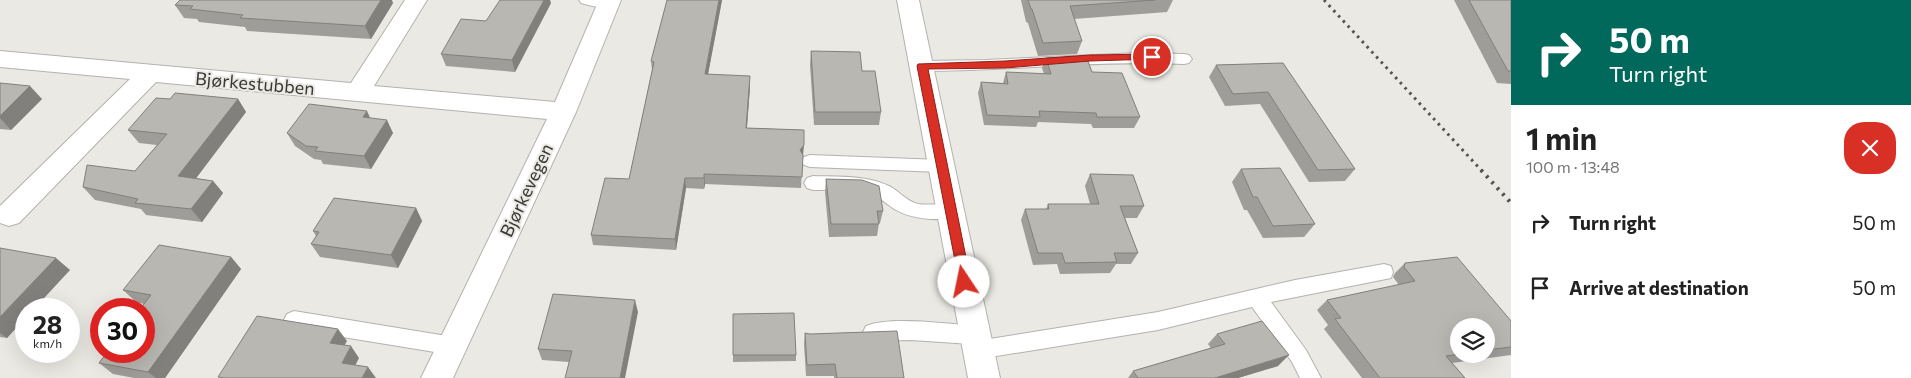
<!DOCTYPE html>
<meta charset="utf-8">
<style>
:root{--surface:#fff;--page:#f6f6f6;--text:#222;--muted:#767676}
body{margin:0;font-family:Commissioner,sans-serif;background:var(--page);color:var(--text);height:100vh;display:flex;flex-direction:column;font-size:19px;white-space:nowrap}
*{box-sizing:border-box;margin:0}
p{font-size:16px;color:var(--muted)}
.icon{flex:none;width:28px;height:28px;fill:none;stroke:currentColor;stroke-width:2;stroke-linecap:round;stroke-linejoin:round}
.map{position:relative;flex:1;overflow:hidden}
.side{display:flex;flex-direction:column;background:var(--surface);width:400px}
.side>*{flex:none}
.guide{background:#00695c;color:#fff;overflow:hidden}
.buttons{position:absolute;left:1450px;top:318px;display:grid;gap:10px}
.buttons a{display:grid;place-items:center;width:45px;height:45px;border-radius:50%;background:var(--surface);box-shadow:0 5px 20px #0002;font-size:25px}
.speed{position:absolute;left:15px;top:298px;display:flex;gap:10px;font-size:25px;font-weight:700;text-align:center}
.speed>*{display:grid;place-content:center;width:65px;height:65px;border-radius:50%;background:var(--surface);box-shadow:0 5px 20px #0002;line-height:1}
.speed small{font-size:12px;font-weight:400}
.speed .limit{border:8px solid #d22;background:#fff;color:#111}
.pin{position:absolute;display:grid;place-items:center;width:42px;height:42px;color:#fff;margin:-21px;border:2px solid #fff;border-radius:50%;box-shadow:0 1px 5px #0007}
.me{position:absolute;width:55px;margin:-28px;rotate:349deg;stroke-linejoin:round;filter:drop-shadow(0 0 4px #0008)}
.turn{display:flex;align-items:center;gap:18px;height:105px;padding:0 15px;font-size:22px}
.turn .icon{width:65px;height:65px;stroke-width:2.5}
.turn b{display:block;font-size:35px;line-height:42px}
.round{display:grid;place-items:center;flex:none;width:52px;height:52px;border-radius:20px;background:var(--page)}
.overview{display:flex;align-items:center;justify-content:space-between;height:85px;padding:0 15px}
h1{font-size:30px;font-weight:700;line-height:38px}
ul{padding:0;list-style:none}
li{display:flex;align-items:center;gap:15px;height:65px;padding:0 15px}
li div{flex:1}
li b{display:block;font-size:19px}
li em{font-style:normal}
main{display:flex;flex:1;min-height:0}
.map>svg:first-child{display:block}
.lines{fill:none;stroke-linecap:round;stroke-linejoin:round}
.lane-casing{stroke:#b3b2ad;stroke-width:2}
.street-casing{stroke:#b3b2ad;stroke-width:2}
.lane{fill:#fff;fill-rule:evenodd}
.street{fill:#fff;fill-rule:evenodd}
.rail-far1{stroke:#545350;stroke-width:3;stroke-dasharray:2.5 4.5;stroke-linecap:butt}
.rail{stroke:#545350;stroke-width:4;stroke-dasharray:2.5 5.5;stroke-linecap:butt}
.wall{fill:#9f9d99;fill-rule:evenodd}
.shaded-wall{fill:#82807d}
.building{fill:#b9b7b2;stroke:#82807d}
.route{fill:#d93025;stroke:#8d1f18}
.labels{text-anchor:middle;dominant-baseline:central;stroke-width:4;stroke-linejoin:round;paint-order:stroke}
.street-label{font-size:18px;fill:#393836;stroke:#eae9e3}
</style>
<main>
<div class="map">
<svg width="1511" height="378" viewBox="0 0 1511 378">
<rect width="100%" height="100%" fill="#eae9e3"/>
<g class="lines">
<g class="lane-casing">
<g id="lane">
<path d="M579,0H614L616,3L614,6C604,9 591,6 581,3Z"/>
<path d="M1139,53L1184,54L1189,55L1192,59L1189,63L1184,64C1097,60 1009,71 922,71L917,70L914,66L917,62L922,61L985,60Z"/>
<path d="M810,155L941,160L947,161L950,166L947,171L941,172L810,167L804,165L801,161L804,157Z"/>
<path d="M813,176C838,177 866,175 889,186C899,191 906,201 918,204C931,206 944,202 956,206L959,211L956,216C939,222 912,219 896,210C886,204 879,196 867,192C851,188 830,190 813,190L807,188L804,183L807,178Z"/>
<path d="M1384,264L1391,266L1393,272L1391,278L1271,302L1306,350L1321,378H1300L1292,362L1252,307L1158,330L978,359L971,356L968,350L971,344L911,340L873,341L866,338L863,332L866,326C892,316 946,324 975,326L982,329L985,335L983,340L1158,312L1295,280Z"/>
<path d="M294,311L453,337L460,340L463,346L460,352L453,355L294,329L287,326L284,320L287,314Z"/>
</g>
</g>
<g class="street-casing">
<g id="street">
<path d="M405,0H427L374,86L555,102L599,0H621L576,112L453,378H421L547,119L156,82L19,223L9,226L0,223V206L130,79L0,67V51L351,83Z"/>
<path d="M897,0H919L1000,378H968Z"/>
</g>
</g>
<use href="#lane" class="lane"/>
<use href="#street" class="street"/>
<path class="rail-far1" d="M1324,0L1482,171"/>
<path class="rail" d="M1481,170L1511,203"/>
</g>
<g class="wall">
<path d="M667,0H722L708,74L750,87L747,128L804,130L801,188L705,184L704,189L686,188L676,250L593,245L591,235L629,179L652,70L651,61Z"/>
<path d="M1021,0H1173L1167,12L1074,19L1082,41L1077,54L1038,56L1028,23L1026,22Z"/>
<path d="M1454,0H1511V84L1497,83Z"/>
<path d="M393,3L371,39L247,31L245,27L199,22L197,19L184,18L175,5Z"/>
<path d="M551,3L515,72L446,66L441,54L486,21Z"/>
<path d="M811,51L862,71L881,112L879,125H814L810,65Z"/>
<path d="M1046,58L1092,72L1140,117L1134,128H1093L1091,124L1038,122L1036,127L984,125L978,93L981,82L1003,83L1006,72L1044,74L1042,68Z"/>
<path d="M1283,63L1355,169L1345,181L1309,182L1260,104L1225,106L1209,77L1216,65Z"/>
<path d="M0,83L42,99L11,130L0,129Z"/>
<path d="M170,99H238L246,112L196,178L213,181L223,193L202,222L146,215L141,209L95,200L83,187L135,171L157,145L139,143L128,130Z"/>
<path d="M370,118L393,133L371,169L323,164L321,160L314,159L295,146L287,133Z"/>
<path d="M1241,169L1315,224L1304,237L1263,238L1247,210H1244L1232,182Z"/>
<path d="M1090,174L1144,206L1137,218H1125L1138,253L1131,264H1116L1110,273L1060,274L1057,264L1033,265L1021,220L1025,209H1046L1048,204H1090L1085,186Z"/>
<path d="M826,179L883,211L880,223H879L877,236L829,237L825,192Z"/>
<path d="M416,208L422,221L398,268L320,257L311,244L316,236L313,231Z"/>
<path d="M0,248L70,270L26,309V317L7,338L0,337Z"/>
<path d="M231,257L241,269L165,378H134L113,374L99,363L144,304L136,302L123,290Z"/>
<path d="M1405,263L1511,321V355L1452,363L1465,378H1362L1324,329L1328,325L1317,310L1327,300L1399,285L1393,277L1395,273ZM1486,326V354H1459Z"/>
<path d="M638,312L569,362L542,360L538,349Z"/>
<path d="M805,333L904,378H834V376H806L804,344Z"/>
<path d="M1217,334L1278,366L1238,378H1128L1133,371L1211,348L1208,344Z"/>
<path d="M733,355H796V361L733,362Z"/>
</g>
<g class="shaded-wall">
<path d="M381,0H392L393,3L371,39L365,26Z"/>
<path d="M544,0H550L551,3L515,72L512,60Z"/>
<path d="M719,0H722L706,85L705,74Z"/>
<path d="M750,76V87L746,139V128Z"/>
<path d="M30,86L42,99L11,130L0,118V116Z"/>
<path d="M238,99L246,112L188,189L178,176Z"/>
<path d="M367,111L373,124L363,117Z"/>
<path d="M387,120L393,133L371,169L364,156Z"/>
<path d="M804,145L803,156L800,150Z"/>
<path d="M704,174L705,184L704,189Z"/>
<path d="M685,178L686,188L676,250L675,239Z"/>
<path d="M213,181L223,193L202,222L191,209Z"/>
<path d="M416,208L422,221L398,268L391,255Z"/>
<path d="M231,257L241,269L165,378H156L148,372Z"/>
<path d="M56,258L70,270L34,309H26V317L7,338L0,333V317Z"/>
<path d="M635,300L638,312L625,378H620Z"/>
<path d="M338,329L347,341L339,355L330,343Z"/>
<path d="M351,346L359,358L351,374L342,363Z"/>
<path d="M1289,355L1278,366L1238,378H1215Z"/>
<path d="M368,367L376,378H362Z"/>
</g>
<g class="building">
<path d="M180,0H381L365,26L240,18L243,15L190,9L193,6L175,5Z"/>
<path d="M500,0H544L512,60L441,54L461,19L486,21Z"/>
<path d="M667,0H719L705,74L750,76L746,128L804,130V145L800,150L803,155L802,177L704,174V178H685L675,239L591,235L605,178L629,179L654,62L651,61Z"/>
<path d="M1028,0H1155L1070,6L1082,41L1043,43L1032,9H1031Z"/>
<path d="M1469,0H1511V71H1508Z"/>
<path d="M811,51L860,52L862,71H875L881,112H815Z"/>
<path d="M1086,56L1092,72L1122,73L1140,117H1097L1096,113L1039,111L1040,117L987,115L981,82L1008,84L1006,72L1051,74L1046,58Z"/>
<path d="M1283,63L1355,169L1318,170L1268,92L1233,94L1216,65Z"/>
<path d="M0,83L30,86L0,116Z"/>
<path d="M175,93L238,99L178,176L213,181L191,209L135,203L138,199L83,187L87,165L135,171L167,134L128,130L156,98L170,99Z"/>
<path d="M309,104L367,111L363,117L387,120L364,156L315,151L318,147L306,146L287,133Z"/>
<path d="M1280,168L1315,224L1273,226L1257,197H1253L1241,169Z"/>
<path d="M1090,174L1133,175L1144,206H1120L1138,253H1114L1117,262L1065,263L1062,253H1038L1025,209H1049L1048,204H1099Z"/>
<path d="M826,179L862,180L879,186L883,211H877L879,224H831Z"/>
<path d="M334,198L416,208L391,255L311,244L319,232L313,231Z"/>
<path d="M159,245L231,257L148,372L99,363L108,351H144V309H140L151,295L123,290Z"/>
<path d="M0,248L56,258L0,317Z"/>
<path d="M1457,257L1511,321V347L1486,350V326H1459V354H1461L1446,356L1465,378H1380L1335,319L1341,318L1327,300L1415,281L1404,267L1405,263Z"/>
<path d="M553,294L635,300L620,378H565L572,351L538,349Z"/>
<path d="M794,313L796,355H733V314Z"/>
<path d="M257,316L338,329L330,343L351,346L342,363L368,367L362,378H225L218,377Z"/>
<path d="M1262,321L1289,355L1215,378H1138L1133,371L1225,344L1217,334Z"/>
<path d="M897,331L904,378H837L835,364L807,365L805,333L810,334Z"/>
</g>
<path class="route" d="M1152,54L1157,57L1155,59L1090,61L1005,68L928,69L971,282L969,286L964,287L960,286L917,66L918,64L1005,61L1090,55Z"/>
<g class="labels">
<g class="street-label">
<text transform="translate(255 83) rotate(5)">Bjørkestubben</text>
<text transform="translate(526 190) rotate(-65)">Bjørkevegen</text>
</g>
</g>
</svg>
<div class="buttons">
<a><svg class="icon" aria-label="layers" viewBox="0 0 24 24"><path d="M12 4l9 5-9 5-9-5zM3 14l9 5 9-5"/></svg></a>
</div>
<div class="speed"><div>28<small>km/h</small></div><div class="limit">30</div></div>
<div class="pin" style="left:1152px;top:57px;background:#d93025"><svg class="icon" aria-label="arrive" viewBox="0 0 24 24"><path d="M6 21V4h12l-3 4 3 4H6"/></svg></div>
<svg class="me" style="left:964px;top:282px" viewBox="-20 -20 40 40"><circle r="19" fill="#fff"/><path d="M0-13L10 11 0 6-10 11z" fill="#d93025"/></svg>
</div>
<section class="side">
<div class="guide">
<div class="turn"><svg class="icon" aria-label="right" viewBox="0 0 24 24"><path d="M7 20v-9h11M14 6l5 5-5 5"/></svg><div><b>50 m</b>Turn right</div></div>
</div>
<div class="overview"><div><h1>1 min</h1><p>100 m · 13:48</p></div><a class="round" style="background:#d93025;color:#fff"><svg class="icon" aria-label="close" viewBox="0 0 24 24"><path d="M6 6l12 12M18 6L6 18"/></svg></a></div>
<ul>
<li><svg class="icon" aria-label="right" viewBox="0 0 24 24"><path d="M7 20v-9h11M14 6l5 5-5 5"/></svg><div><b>Turn right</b></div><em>50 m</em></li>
<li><svg class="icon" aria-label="arrive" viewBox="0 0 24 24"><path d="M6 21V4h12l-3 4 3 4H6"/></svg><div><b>Arrive at destination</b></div><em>50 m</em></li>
</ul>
</section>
</main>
